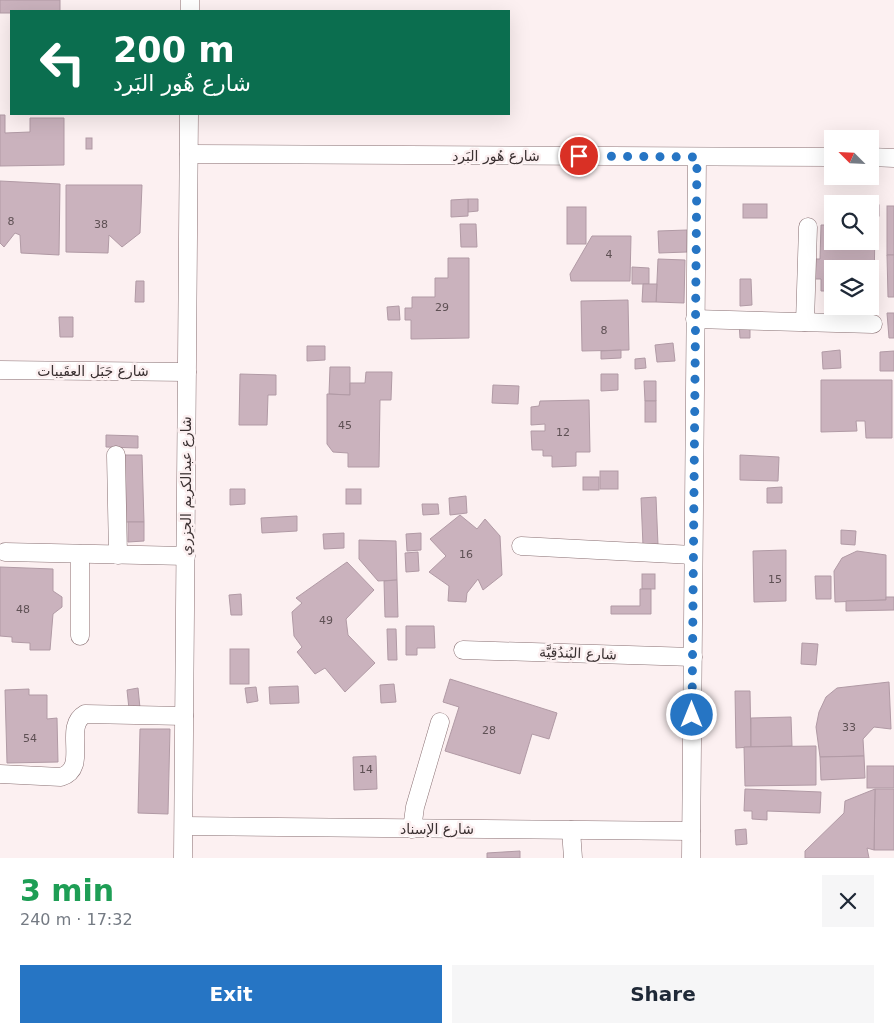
<!DOCTYPE html>
<meta charset="utf-8">
<style>
:root{--surface:#fff;--page:#f6f6f7;--text:#1f2937;--muted:#747a83;--accent:#2675c4}
body{margin:0;font-family:"DejaVu Sans","Noto Sans Arabic",sans-serif;background:var(--page);color:var(--text);height:100vh;display:flex;flex-direction:column;font-size:19px;white-space:nowrap}
*{box-sizing:border-box;margin:0}
p{font-size:16px;color:var(--muted)}
.icon{flex:none;width:28px;height:28px;fill:none;stroke:currentColor;stroke-width:2;stroke-linecap:round;stroke-linejoin:round}
.map{position:relative;height:858px;overflow:hidden}
.drawer{display:flex;flex-direction:column;background:var(--surface);flex:1}
.drawer>*{flex:none}
.top-card{position:absolute;left:10px;top:10px;width:500px;height:105px;border-radius:0px;box-shadow:0 5px 20px #0002;background:#0b6e4f;color:#fff;overflow:hidden}
.needle{width:32px;rotate:294deg}
.fabs{position:absolute;left:824px;top:130px;display:grid;gap:10px}
.fabs a{display:grid;place-items:center;width:55px;height:55px;border-radius:0px;background:var(--surface);box-shadow:0 5px 20px #0002;font-size:25px}
.pin{position:absolute;display:grid;place-items:center;width:42px;height:42px;color:#fff;margin:-21px;border:2px solid #fff;border-radius:50%;box-shadow:0 1px 5px #0007}
.me{position:absolute;width:55px;margin:-28px;rotate:0deg;stroke-linejoin:round;filter:drop-shadow(0 0 4px #0008)}
.turn{display:flex;align-items:center;gap:18px;height:105px;padding:0 20px;font-size:22px}
.turn .icon{width:65px;height:65px;stroke-width:2.5}
.turn b{display:block;font-size:35px;line-height:42px}
.round{display:grid;place-items:center;flex:none;width:52px;height:52px;border-radius:0px;background:var(--page)}
.headline{display:flex;align-items:center;justify-content:space-between;height:85px;padding:0 20px}
h1{font-size:30px;font-weight:700;line-height:38px;color:#1e9e55}
.primary-button{display:flex;gap:10px;margin-top:auto;padding:10px 20px}
.primary-button a{flex:1;height:58px;border-radius:0px;background:var(--accent);color:#fff;font-size:20px;font-weight:700;line-height:58px;text-align:center}
.primary-button a+a{background:var(--page);color:var(--text)}
.map>svg:first-child{display:block}
.building{fill:#cab2bd;stroke:#b19aa5}
.lines{fill:none;stroke-linecap:round;stroke-linejoin:round}
.minor-casing{stroke:#897073;stroke-width:19}
.minor{stroke:#fff;stroke-width:18}
.route{stroke:#2675c4;stroke-width:9;stroke-dasharray:0 16.2}
.labels{text-anchor:middle;dominant-baseline:central;stroke-width:5;stroke-linejoin:round;paint-order:stroke}
.number-label{font-size:11px;fill:#5e5054}
.street-label{font-size:14px;fill:#3a3031;stroke:#fcf0f1}
</style>
<div class="map">
<svg width="894" height="858" viewBox="0 0 894 858">
<rect width="100%" height="100%" fill="#fcf0f1"/>
<g class="building">
<path d="M0,0H60V11H11V13H0Z"/>
<path d="M0,115H5V133L30,132V118H64V165L0,166Z"/>
<rect x="86" y="138" width="6" height="11"/>
<path d="M0,181L60,184L59,255L21,253L20,235L15,233L4,247L0,243Z"/>
<path d="M66,185H142L140,233L122,247L109,235L108,253L66,252Z"/>
<path d="M468,199H478V211L468,212Z"/>
<path d="M468,199V216L451,217V200Z"/>
<rect x="743" y="204" width="24" height="14"/>
<rect x="870" y="205" width="9" height="11"/>
<rect x="887" y="206" width="7" height="49"/>
<rect x="567" y="207" width="19" height="37"/>
<path d="M460,224H476L477,247H461Z"/>
<path d="M821,225H832V241H870V225H875L874,291H870V269H832V291H821V279H815V259H820Z"/>
<path d="M687,230V252L659,253L658,231Z"/>
<path d="M592,236H631L630,281H571L570,274Z"/>
<path d="M887,255H894V297H888Z"/>
<path d="M448,258H469V338L411,339V320H405V308H412V297H435V278H448Z"/>
<path d="M658,259L685,260L684,303L656,302Z"/>
<path d="M632,267L649,268V284H632Z"/>
<path d="M740,279H751L752,305L740,306Z"/>
<path d="M136,281H144V302H135Z"/>
<path d="M643,284H657L656,302H642Z"/>
<path d="M628,300L629,350L582,351L581,301Z"/>
<path d="M399,306L400,320H388L387,307Z"/>
<path d="M887,313H894V338H889Z"/>
<path d="M59,317H73V337H60Z"/>
<path d="M739,322H750V338H740Z"/>
<path d="M673,343L675,361L657,362L655,345Z"/>
<path d="M307,346H325V360L307,361Z"/>
<path d="M621,350V358L601,359V351Z"/>
<path d="M840,350L841,368L823,369L822,352Z"/>
<path d="M894,351V371H880V352Z"/>
<path d="M645,358L646,368L635,369V359Z"/>
<path d="M330,367H350V395L329,394Z"/>
<path d="M366,372H392L391,400H380L379,467H348V453L333,452L327,444V394L350,395V383H365Z"/>
<path d="M240,374L276,375V395H268L267,425H239Z"/>
<path d="M601,374H618V390L601,391Z"/>
<path d="M821,380H892V438H866L865,421H856L857,431L821,432Z"/>
<path d="M644,381H656V401H645Z"/>
<path d="M493,385L519,386L518,404L492,403Z"/>
<path d="M589,400L590,452H576V466L552,467V456H543V450H532L531,431H545V424L531,425V407L539,406L540,401Z"/>
<rect x="645" y="401" width="11" height="21"/>
<path d="M106,435L138,436V448L106,447Z"/>
<path d="M123,455H142L144,522H125Z"/>
<path d="M740,455L779,457L778,481L740,480Z"/>
<rect x="600" y="471" width="18" height="18"/>
<rect x="583" y="477" width="16" height="13"/>
<path d="M782,487V503H767V488Z"/>
<path d="M230,489H245V504L230,505Z"/>
<rect x="346" y="489" width="15" height="15"/>
<path d="M466,496L467,513L450,515L449,498Z"/>
<path d="M656,497L658,545L643,546L641,498Z"/>
<path d="M422,504H438L439,514L423,515Z"/>
<path d="M460,515L477,529L485,519L500,536L502,575L483,590L478,579L467,593L466,602L448,601L449,586L429,572L446,556L430,539Z"/>
<path d="M297,516V531L262,533L261,518Z"/>
<path d="M128,522H144V541L128,542Z"/>
<path d="M841,530L856,531L855,545L841,544Z"/>
<path d="M344,533V548L324,549L323,534Z"/>
<path d="M421,533V550L407,551L406,534Z"/>
<path d="M359,540L396,541L397,580L378,581L359,559Z"/>
<path d="M786,550V601L754,602L753,551Z"/>
<path d="M857,551L886,555V600L835,602L834,571L842,558Z"/>
<path d="M418,552L419,571L406,572L405,553Z"/>
<path d="M347,562L374,590L346,619L348,635L375,663L345,692L325,668L315,674L297,652L302,647L294,636L292,612L302,603L296,598Z"/>
<path d="M0,567L53,569V591L62,597V607L53,614L50,650H30V643L12,642V637L0,636Z"/>
<rect x="642" y="574" width="13" height="15"/>
<path d="M815,576H831V599H816Z"/>
<path d="M397,580L398,617H385L384,581Z"/>
<path d="M640,589H651V614H611V606H640Z"/>
<path d="M241,594L242,615H231L229,595Z"/>
<path d="M886,597H894V610L846,611V601L886,600Z"/>
<path d="M406,626H434L435,648H417V655H406Z"/>
<path d="M387,629H396L397,660H388Z"/>
<path d="M802,643L818,644L816,665L801,664Z"/>
<rect x="230" y="649" width="19" height="35"/>
<path d="M450,679L557,713L549,739L532,734L520,774L445,751L459,707L443,702Z"/>
<path d="M889,682L891,729L874,727L863,739L864,756L820,757L816,727L819,712L826,697L837,688Z"/>
<path d="M394,684L396,702L381,703L380,685Z"/>
<path d="M298,686L299,703L270,704L269,687Z"/>
<path d="M256,687L258,701L247,703L245,688Z"/>
<path d="M138,688L140,708L129,709L127,690Z"/>
<path d="M29,689V695H47V719L57,718L58,762L7,763L5,690Z"/>
<path d="M735,691H750L751,747L736,748Z"/>
<path d="M791,717L792,746L751,747V718Z"/>
<path d="M140,729H170L168,814L138,813Z"/>
<path d="M816,746V785L745,786L744,747Z"/>
<path d="M376,756L377,789L354,790L353,757Z"/>
<path d="M864,756L865,778L821,780L820,757Z"/>
<rect x="867" y="766" width="27" height="22"/>
<path d="M745,789L821,792L820,813L767,811V820L752,819V811H744Z"/>
<path d="M875,789H894V850H874Z"/>
<path d="M875,789L874,850L867,848L869,858H805V851L844,813L845,801Z"/>
<path d="M746,829L747,844L736,845L735,830Z"/>
<path d="M520,851V858H487V853Z"/>
</g>
<g class="lines">
<g class="minor-casing">
<g id="minor">
<path d="M190,11V0"/>
<path d="M189,154L832,157"/>
<path d="M870,157L894,158"/>
<path d="M695,319L873,324"/>
<path d="M805,322L808,227"/>
<path d="M0,370L187,372"/>
<path d="M116,455L118,555"/>
<path d="M521,546L693,555"/>
<path d="M5,552L186,556"/>
<path d="M80,636V554"/>
<path d="M463,650L693,657"/>
<path d="M0,774L61,777C90,768 62,727 85,714L184,716"/>
<path d="M184,826L691,831"/>
<path d="M412,829L415,807L440,722"/>
<path d="M571,830L573,858"/>
<path d="M183,858L189,114"/>
<path d="M691,858L697,157"/>
</g>
</g>
<use href="#minor" class="minor"/>
</g>
<g class="lines">
<path class="route" d="M579,156L697,157L692,715"/>
</g>
<g class="labels">
<g class="number-label">
<text x="11" y="221">8</text>
<text x="101" y="224">38</text>
<text x="609" y="254">4</text>
<text x="442" y="307">29</text>
<text x="604" y="330">8</text>
<text x="345" y="425">45</text>
<text x="563" y="432">12</text>
<text x="466" y="554">16</text>
<text x="775" y="579">15</text>
<text x="23" y="609">48</text>
<text x="326" y="620">49</text>
<text x="849" y="727">33</text>
<text x="489" y="730">28</text>
<text x="30" y="738">54</text>
<text x="366" y="769">14</text>
</g>
<g class="street-label">
<text x="496" y="156">شارع هُور البَرد</text>
<text x="93" y="371">شارع جَبَل العقَيبات</text>
<text transform="translate(186 486) rotate(-90)">شارع عبدالكريم الجزري</text>
<text transform="translate(578 653) rotate(2)">شارع البُندُقِيَّة</text>
<text x="437" y="829">شارع الإسناد</text>
</g>
</g>
</svg>
<div class="fabs">
<a><svg class="needle" viewBox="-14 -14 28 28"><path d="M0-13l5 13h-10z" fill="#e53935"/><path d="M0 13l5-13h-10z" fill="#747a83"/></svg></a>
<a><svg class="icon" aria-label="search" viewBox="0 0 24 24"><circle cx="10" cy="10" r="6"/><path d="M15 15l6 6"/></svg></a>
<a><svg class="icon" aria-label="layers" viewBox="0 0 24 24"><path d="M12 4l9 5-9 5-9-5zM3 14l9 5 9-5"/></svg></a>
</div>
<div class="pin" style="left:579px;top:156px;background:#d93025"><svg class="icon" aria-label="arrive" viewBox="0 0 24 24"><path d="M6 21V4h12l-3 4 3 4H6"/></svg></div>
<svg class="me" style="left:692px;top:715px" viewBox="-20 -20 40 40"><circle r="17" fill="#2675c4" stroke="#fff" stroke-width="3"/><path d="M0-11L8 9 0 5-8 9z" fill="#fff"/></svg>
<div class="top-card">
<div class="turn"><svg class="icon" aria-label="left" viewBox="0 0 24 24"><path d="M17 20v-9H6M10 6l-5 5 5 5"/></svg><div><b>200 m</b>شارع هُور البَرد</div></div>
</div>
</div>
<section class="drawer">
<div class="headline"><div><h1>3 min</h1><p>240 m · 17:32</p></div><a class="round"><svg class="icon" aria-label="close" viewBox="0 0 24 24"><path d="M6 6l12 12M18 6L6 18"/></svg></a></div>
<div class="primary-button"><a>Exit</a><a>Share</a></div>
</section>
